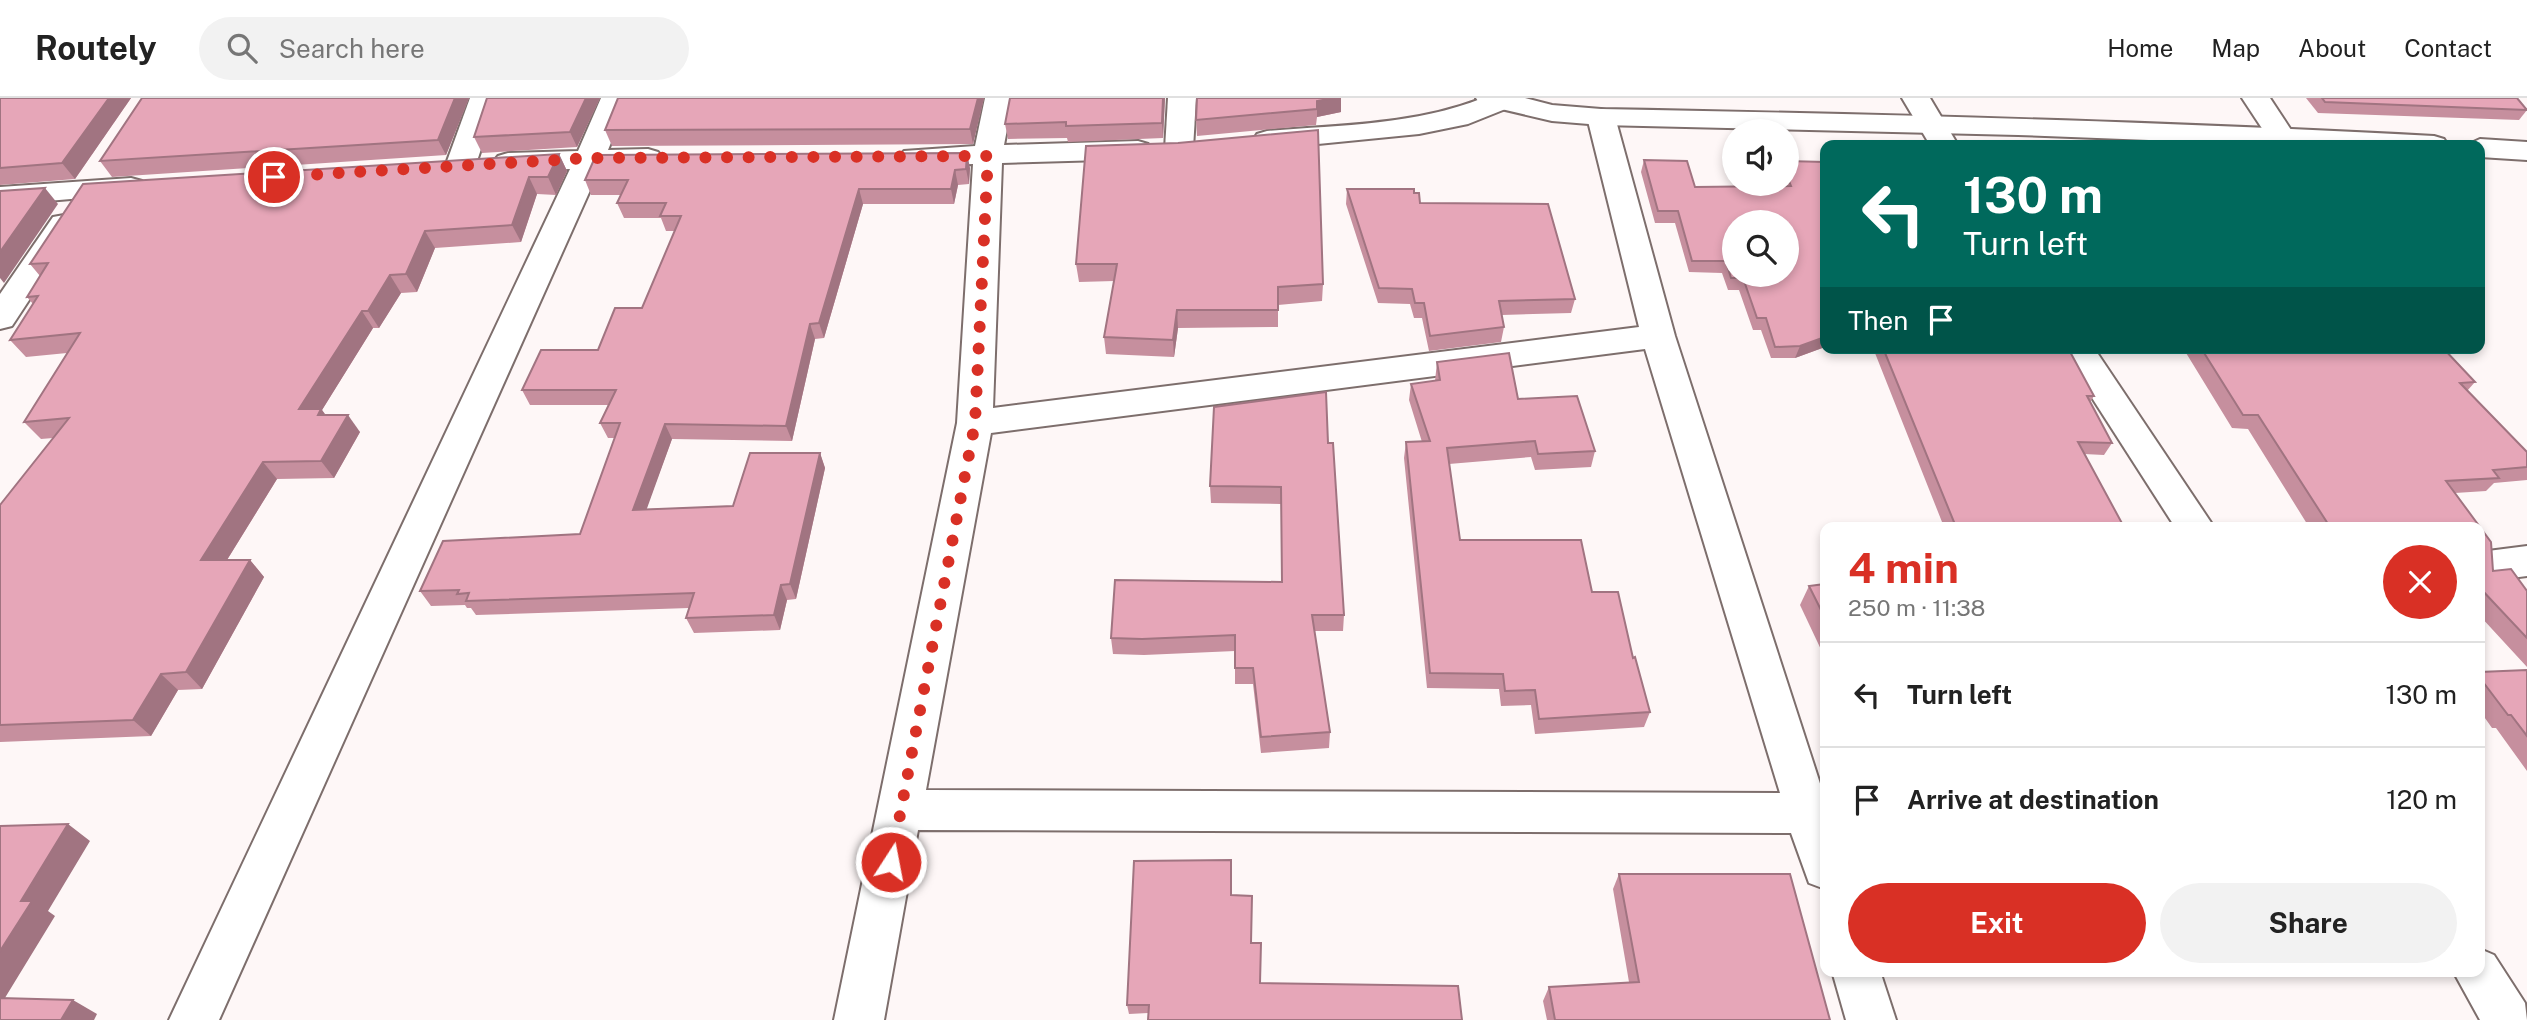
<!DOCTYPE html>
<meta charset="utf-8">
<style>
:root{--surface:#fff;--page:#f2f2f2;--text:#222;--muted:#767676;--line:#e0e0e0;--accent:#d93025}
body{margin:0;font-family:"Public Sans",sans-serif;background:var(--page);color:var(--text);height:100vh;display:flex;flex-direction:column;font-size:26px;white-space:nowrap}
*{box-sizing:border-box;margin:0}
p{font-size:23px;color:var(--muted)}
.icon{flex:none;width:38px;height:38px;fill:none;stroke:currentColor;stroke-width:2;stroke-linecap:round;stroke-linejoin:round}
.map{position:relative;flex:1;overflow:hidden}
.details{position:absolute;left:1820px;top:424px;width:665px;height:455px;display:flex;flex-direction:column;background:var(--surface);border-radius:14px;box-shadow:0 4px 10px #0003}
.details>*{flex:none}
.hud{position:absolute;left:1820px;top:42px;width:665px;height:214px;border-radius:14px;box-shadow:0 4px 10px #0003;background:#00695c;color:#fff;overflow:hidden}
.controls{position:absolute;left:1722px;top:21px;display:grid;gap:14px}
.controls a{display:grid;place-items:center;width:77px;height:77px;border-radius:50%;background:var(--surface);box-shadow:0 4px 10px #0003;font-size:35px}
.pin{position:absolute;display:grid;place-items:center;width:60px;height:60px;color:#fff;margin:-30px;border:4px solid #fff;border-radius:50%;box-shadow:0 2px 7px #0007}
.me{position:absolute;width:77px;margin:-38px;rotate:11deg;stroke-linejoin:round;filter:drop-shadow(0 0 5px #0008)}
.turn{display:flex;align-items:center;gap:24px;height:147px;padding:0 28px;font-size:32px}
.turn .icon{width:91px;height:91px;stroke-width:2.5}
.turn b{display:block;font-size:49px;line-height:60px}
.then{display:flex;align-items:center;height:66px;padding:0 28px;background:#0003;gap:14px;font-size:26px}
.round{display:grid;place-items:center;flex:none;width:74px;height:74px;border-radius:37px;background:var(--page)}
.headline{display:flex;align-items:center;justify-content:space-between;height:119px;padding:0 28px}
h1{font-size:42px;font-weight:700;line-height:52px;color:var(--accent)}
.action{display:flex;gap:14px;margin-top:auto;padding:14px 28px}
.action a{flex:1;height:80px;border-radius:42px;background:var(--accent);color:#fff;font-size:28px;font-weight:700;line-height:80px;text-align:center}
.action a+a{background:var(--page);color:var(--text)}
ul{padding:0;list-style:none}
li{display:flex;align-items:center;gap:21px;height:105px;padding:0 28px;border-top:2px solid var(--line)}
li div{flex:1}
li b{display:block;font-size:26px}
li em{font-style:normal}
header{display:flex;align-items:center;gap:42px;box-sizing:border-box;height:98px;padding:0 35px;background:var(--surface);border-bottom:2px solid var(--line)}
header strong{font-size:33px}
nav{display:flex;gap:38px;margin-inline-start:auto;font-size:24px}
.search{width:490px;height:63px;background:var(--page);display:flex;align-items:center;gap:18px;box-sizing:border-box;padding:0 24px;border-radius:38px;color:var(--muted);font-size:26px}
.map>svg:first-child{display:block}
.lines{fill:none;stroke-linecap:round;stroke-linejoin:round}
.minor-casing{stroke:#7d6e6c;stroke-width:4}
.tertiary-casing{stroke:#7d6e6c;stroke-width:4}
.minor{fill:#fff;fill-rule:evenodd}
.tertiary{fill:#fff;fill-rule:evenodd}
.wall{fill:#c68f9e}
.shaded-wall{fill:#a17481}
.building{fill:#e6a6b8;stroke:#a17481;stroke-width:2;fill-rule:evenodd}
.route{stroke:#d93025;stroke-width:12;stroke-dasharray:0 21.6}
</style>
<header>
<strong>Routely</strong>
<div class="search"><svg class="icon" aria-label="search" viewBox="0 0 24 24"><circle cx="10" cy="10" r="6"/><path d="M15 15l6 6"/></svg>Search here</div>
<nav><a>Home</a><a>Map</a><a>About</a><a>Contact</a></nav>
</header>
<div class="map">
<svg width="2527" height="922" viewBox="0 0 2527 922">
<rect width="100%" height="100%" fill="#fef7f7"/>
<g class="lines">
<g class="minor-casing">
<g id="minor">
<path d="M470,0H498L476,66L471,72L461,75L451,72L446,66Z"/>
<path d="M601,0H629L608,52L648,51L658,54L663,60L658,66L600,70L219,922H169L570,71L508,73L498,70L493,64L498,58L508,55L578,53Z"/>
<path d="M985,0H1013L1004,47L1138,43L1148,46L1152,52L1148,58L1138,61L1002,65L993,310L1639,229L1587,19L1591,13L1601,11L1611,13L1615,19L1675,238L1825,701V791L1809,785L1791,735L918,732L884,922H834L957,325L973,66L914,68L904,65L899,59L904,53L975,48ZM1645,251L1780,695L926,692L991,335Z"/>
<path d="M1168,0H1196L1193,51L1189,57L1179,60L1169,57L1165,51Z"/>
<path d="M1483,0H1509L1512,4L1508,10L1468,26L1419,36L1267,51L1257,48L1253,42L1257,36L1267,33C1340,27 1415,27 1483,0Z"/>
<path d="M1902,0H1930L1958,47H1930Z"/>
<path d="M2242,0H2270L2295,38L2291,44L2281,47L2271,44Z"/>
<path d="M131,80L142,83L146,89L142,95L0,107V89Z"/>
<path d="M64,117L75,119L79,126L12,228L0,231V196L53,119Z"/>
<path d="M2060,250H2094L2214,429H2175Z"/>
<path d="M2527,448V478L2480,484V454Z"/>
<path d="M2480,851L2494,857L2525,905L2527,922H2480L2453,873H2480Z"/>
<path d="M1832,873H1880L1896,922H1846Z"/>
</g>
</g>
<g class="tertiary-casing">
<g id="tertiary">
<path d="M1476,0H1525L1552,7L1601,11C1879,16 2157,23 2434,38L2444,41L2448,47H2279L2018,37L1601,27L1552,23L1480,6Z"/>
<path d="M2480,41L2527,44V62L2480,59V47H2467Z"/>
</g>
</g>
<use href="#minor" class="minor"/>
<use href="#tertiary" class="tertiary"/>
</g>
<g class="wall">
<path d="M0,0H131L75,81L0,87Z"/>
<path d="M469,0L446,57L112,79L100,63Z"/>
<path d="M487,0H600L577,49L482,55L474,39Z"/>
<path d="M618,0H984L973,46L612,48L605,32Z"/>
<path d="M1165,0L1163,40L1068,44L1067,40L1008,41L1005,26Z"/>
<path d="M1341,0V14L1317,19L1316,27L1197,38L1196,22Z"/>
<path d="M2306,0H2517L2527,11V12L2519,22L2318,15Z"/>
<path d="M1086,48L1323,186L1322,203L1278,207V229L1178,230L1174,259L1106,256L1104,239L1114,183L1079,184L1076,166Z"/>
<path d="M559,56L567,73L556,97L537,96L521,144L435,150L417,194L401,195L379,230H373L322,312L325,317L360,334L334,380L277,381L227,462H250L264,479L202,591L178,592L151,638L0,644V407L53,340L41,341L24,324L67,255L26,259L10,242L33,206L27,199L40,178L30,166Z"/>
<path d="M1644,62L1695,89L1782,88L1781,86H1787V63L1825,249L1795,260H1771L1761,232H1753L1739,192H1728L1722,175L1689,174L1675,125H1655L1641,74Z"/>
<path d="M970,70L969,86L958,87L954,106H863L824,240L815,241L792,343L672,341L646,411L733,408L820,355L825,370L796,501L787,502L780,532L694,535L686,520L689,510L476,517L471,510H467L465,507L431,508L420,493L580,436L615,340H608L600,325L608,307H530L522,292L598,252L642,210L675,133H666L661,120H624L617,105L621,97H591L585,82Z"/>
<path d="M1347,91L1414,95L1420,105L1575,201L1571,215L1502,217L1504,229L1501,244L1429,253L1422,220H1414L1410,206L1378,205L1346,106Z"/>
<path d="M1873,250H2068L2094,298L2090,304L2112,345L2104,357L2084,356L2124,429H1944Z"/>
<path d="M2183,250H2443L2475,284L2467,293L2527,354V382L2494,385L2486,393L2455,395L2491,444L2493,473L2511,471L2527,493V569L2480,518V429H2309L2248,331L2232,330Z"/>
<path d="M1437,264L1518,301L1595,353L1591,369L1535,372L1531,359L1449,366L1460,442L1592,494L1633,560L1650,614L1644,629L1535,636L1531,607L1501,608L1499,591L1427,590L1404,360L1406,344H1422L1409,302L1411,286L1435,283Z"/>
<path d="M1328,345L1344,517L1343,533H1314L1330,634L1329,650L1261,655L1253,586H1235V553L1144,557L1113,556L1111,540L1282,484L1281,406L1211,405L1210,388Z"/>
<path d="M1825,486V560L1800,507L1809,488Z"/>
<path d="M2527,572V673L2496,630H2492L2480,613V574Z"/>
<path d="M1231,762L1148,915L1129,916L1127,907Z"/>
<path d="M1619,776L1830,922H1547L1543,903L1549,889L1629,884L1613,791Z"/>
</g>
<g class="shaded-wall">
<path d="M109,0H131L75,81L62,65Z"/>
<path d="M455,0H469L446,57L438,42Z"/>
<path d="M586,0H600L577,49L570,34Z"/>
<path d="M978,0H984L973,46L970,31Z"/>
<path d="M1163,0H1165L1163,40L1162,25Z"/>
<path d="M1334,0H1341V14L1317,19V3Z"/>
<path d="M967,55L970,70L969,86L966,71Z"/>
<path d="M559,56L567,73L556,97L548,79Z"/>
<path d="M955,72L958,87L954,106L951,91Z"/>
<path d="M529,79L537,96L521,144L512,127Z"/>
<path d="M45,90L58,106L4,185L0,180V154Z"/>
<path d="M859,91L863,106L824,240L819,225Z"/>
<path d="M425,133L435,150L417,194L406,176Z"/>
<path d="M390,177L401,195L379,230L368,213Z"/>
<path d="M1177,212L1178,230L1174,259L1173,242Z"/>
<path d="M362,213L373,230L322,312L334,328L299,311Z"/>
<path d="M810,226L815,241L792,343L786,328Z"/>
<path d="M1825,239V249L1795,260L1800,248Z"/>
<path d="M348,317L360,334L334,380L321,363Z"/>
<path d="M665,326L672,341L641,427L633,412Z"/>
<path d="M820,355L825,370L796,501L790,486Z"/>
<path d="M263,364L277,381L217,478L201,462Z"/>
<path d="M250,462L264,479L202,591L186,574Z"/>
<path d="M781,487L787,502L780,532L774,517Z"/>
<path d="M161,576L178,592L151,638L133,622Z"/>
<path d="M68,726L90,743L48,813L55,818L0,908V853L21,803Z"/>
<path d="M73,902L97,916L94,922H61Z"/>
</g>
<g class="building">
<path d="M0,0H109L62,65L0,70Z"/>
<path d="M142,0H455L438,42L100,63Z"/>
<path d="M487,0H586L570,34L474,39Z"/>
<path d="M618,0H978L970,31L605,32Z"/>
<path d="M1010,0H1163L1162,25L1066,28V24L1005,26Z"/>
<path d="M1197,0H1334L1317,3V11L1196,22Z"/>
<path d="M2322,0H2517L2527,12L2325,4Z"/>
<path d="M1318,32L1323,186L1278,189V212H1177L1173,242L1104,239L1117,166H1076L1086,48L1178,45Z"/>
<path d="M967,55L966,71L955,72L951,91H859L819,225L810,226L786,328L665,326L633,412L733,408L750,355H820L790,486L781,487L774,517L686,520L694,495L466,503L469,495L457,496L459,492L420,493L443,443L580,436L620,325H600L616,292H522L541,252H598L615,210H642L681,118H660L666,105H617L628,82H585L596,57Z"/>
<path d="M559,56L548,79H529L512,127L425,133L406,176L390,177L368,213H362L299,311H321L318,317H348L321,363L263,364L201,462H250L186,574L161,576L133,622L0,627V407L69,320L24,324L80,235L10,242L38,198L27,199L48,165L30,166L83,86Z"/>
<path d="M1644,62L1687,63L1695,89L1791,88L1787,78V63L1825,64V239L1800,248L1775,249L1766,220H1757L1743,180H1731L1726,163H1692L1678,113H1658ZM1734,124H1787V177H1734Z"/>
<path d="M45,90L0,154V93Z"/>
<path d="M1347,91H1414V95H1419L1420,105L1548,106L1575,201L1499,203L1504,229L1430,238L1424,205H1415L1412,191L1379,190Z"/>
<path d="M1883,250H2068L2094,298H2087L2112,345L2078,344L2124,429H1956Z"/>
<path d="M2201,250H2443L2475,284L2460,285L2527,354V369L2493,372L2499,380L2446,383L2491,444L2493,473L2511,471L2527,493V540L2480,490V429H2330L2258,317H2243Z"/>
<path d="M1509,255L1518,301L1577,298L1595,353L1538,356L1535,343L1447,350L1460,442H1581L1592,494H1618L1633,560L1635,559L1650,614L1539,621L1535,592L1505,593L1503,576L1430,575L1406,344L1430,343L1411,286L1440,282L1437,264Z"/>
<path d="M1326,294L1328,345H1333L1344,517H1312L1330,634L1261,639L1253,570H1235V537L1142,541L1111,540L1115,482L1282,484L1281,389L1210,388L1214,309Z"/>
<path d="M1825,486V520L1809,488Z"/>
<path d="M2527,572V638L2511,617H2508L2480,580V574Z"/>
<path d="M68,726L21,803H32L0,853V728Z"/>
<path d="M1231,762V797L1252,798L1251,845H1261L1260,885L1458,888L1462,922H1148L1149,907H1127L1134,763Z"/>
<path d="M1619,776H1790L1830,922H1555L1549,889L1639,884Z"/>
<path d="M0,900L73,902L61,922H0Z"/>
</g>
<g class="lines">
<path class="route" d="M274,79L590,60L988,58L975,325L891,764"/>
</g>
</svg>
<div class="controls">
<a><svg class="icon" aria-label="sound" viewBox="0 0 24 24"><path d="M4 9h4l5-4v14l-5-4H4zM17 9q2 3 0 6"/></svg></a>
<a><svg class="icon" aria-label="search" viewBox="0 0 24 24"><circle cx="10" cy="10" r="6"/><path d="M15 15l6 6"/></svg></a>
</div>
<div class="pin" style="left:274px;top:79px;background:#d93025"><svg class="icon" aria-label="arrive" viewBox="0 0 24 24"><path d="M6 21V4h12l-3 4 3 4H6"/></svg></div>
<svg class="me" style="left:891px;top:764px" viewBox="-20 -20 40 40"><circle r="17" fill="#d93025" stroke="#fff" stroke-width="3"/><path d="M0-11L8 9 0 5-8 9z" fill="#fff"/></svg>
<div class="hud">
<div class="turn"><svg class="icon" aria-label="left" viewBox="0 0 24 24"><path d="M17 20v-9H6M10 6l-5 5 5 5"/></svg><div><b>130 m</b>Turn left</div></div>
<div class="then">Then<svg class="icon" aria-label="arrive" viewBox="0 0 24 24"><path d="M6 21V4h12l-3 4 3 4H6"/></svg></div>
</div>
<section class="details">
<div class="headline"><div><h1>4 min</h1><p>250 m · 11:38</p></div><a class="round" style="background:#d93025;color:#fff"><svg class="icon" aria-label="close" viewBox="0 0 24 24"><path d="M6 6l12 12M18 6L6 18"/></svg></a></div>
<ul>
<li><svg class="icon" aria-label="left" viewBox="0 0 24 24"><path d="M17 20v-9H6M10 6l-5 5 5 5"/></svg><div><b>Turn left</b></div><em>130 m</em></li>
<li><svg class="icon" aria-label="arrive" viewBox="0 0 24 24"><path d="M6 21V4h12l-3 4 3 4H6"/></svg><div><b>Arrive at destination</b></div><em>120 m</em></li>
</ul>
<div class="action"><a>Exit</a><a>Share</a></div>
</section>
</div>
